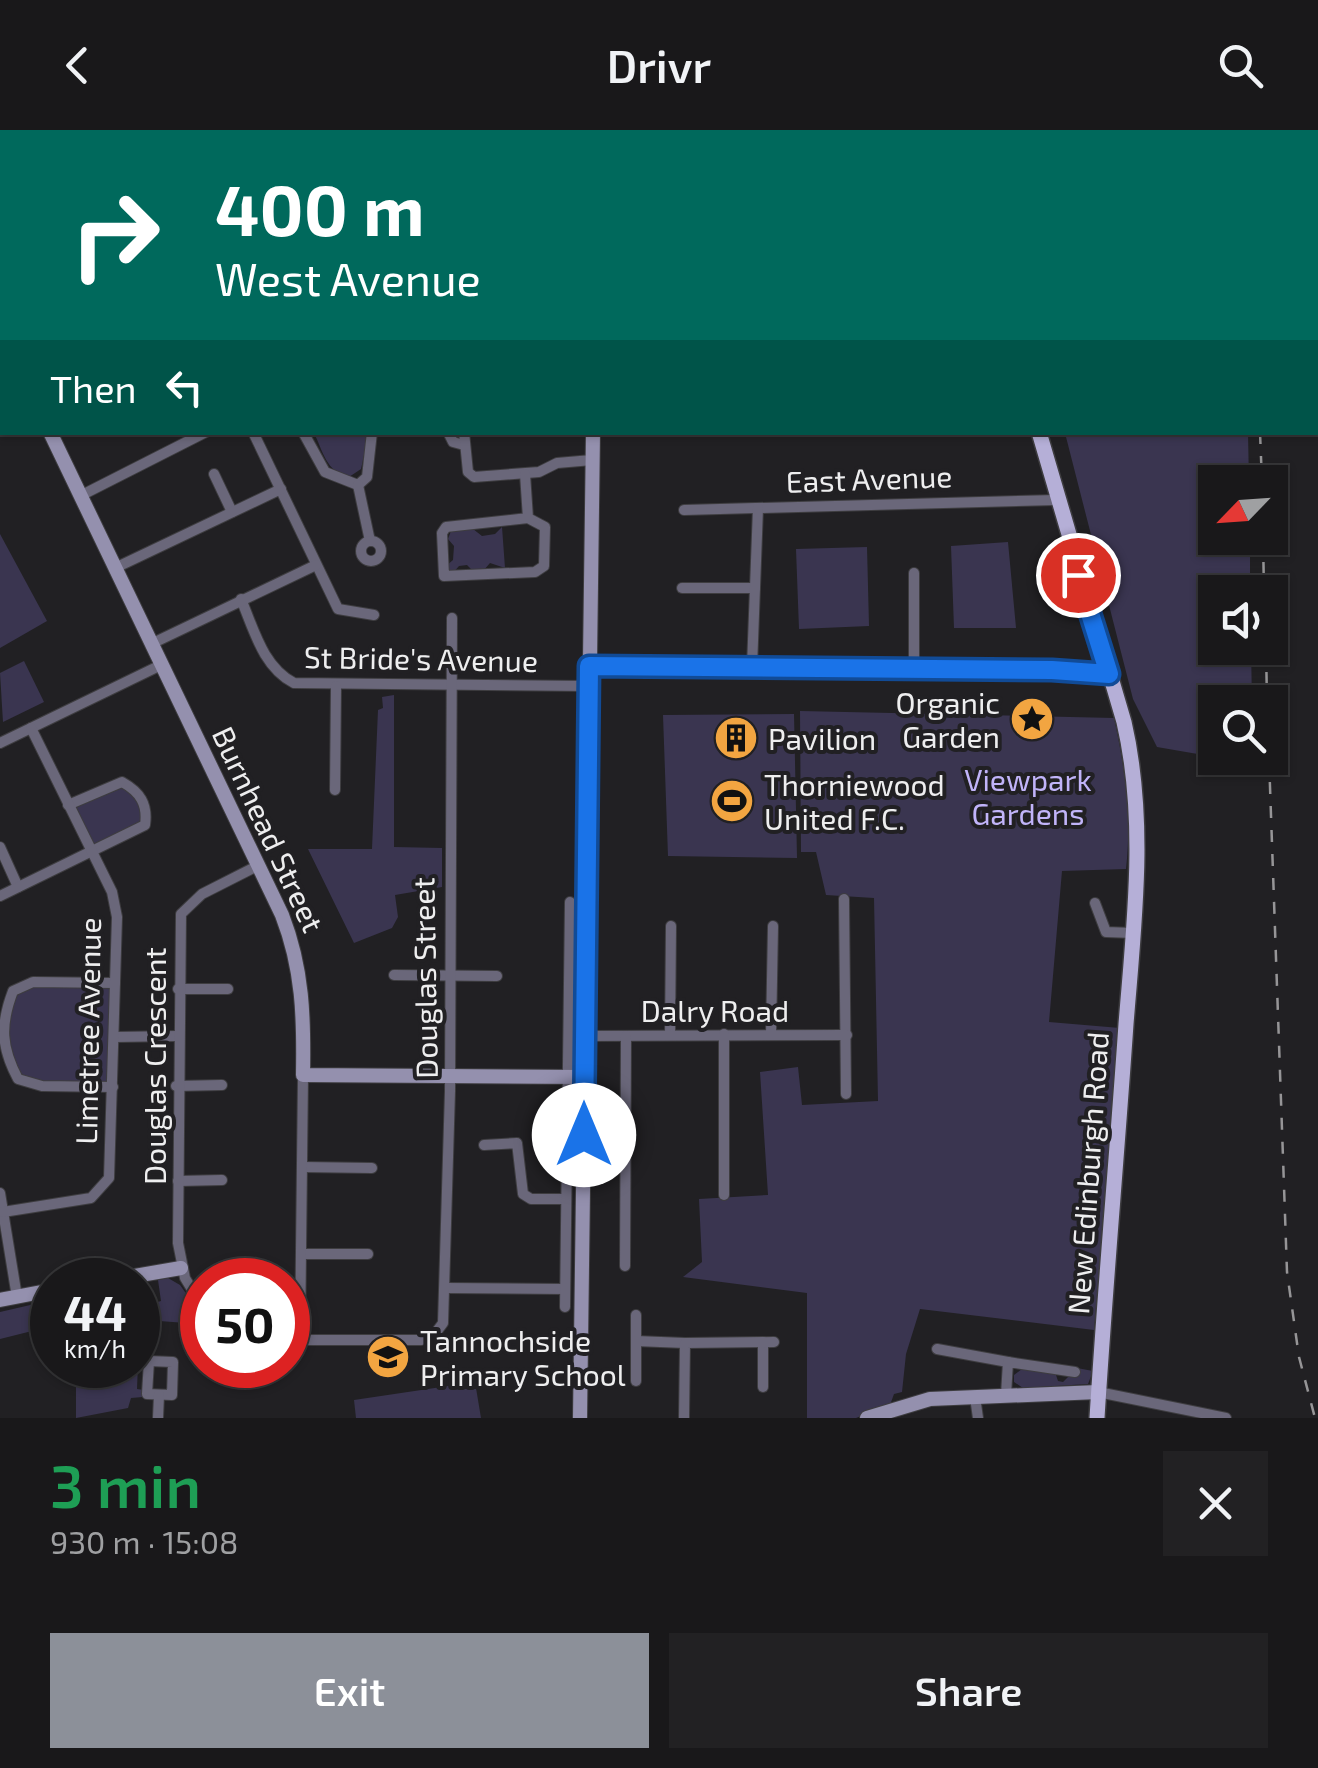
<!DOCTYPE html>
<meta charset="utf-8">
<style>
:root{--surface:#19181a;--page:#222123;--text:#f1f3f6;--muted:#9fa0a2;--line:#373739;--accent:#8c9099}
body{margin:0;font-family:"Exo 2",sans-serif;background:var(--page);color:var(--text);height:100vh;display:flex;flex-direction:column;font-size:38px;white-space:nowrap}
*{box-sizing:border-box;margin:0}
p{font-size:32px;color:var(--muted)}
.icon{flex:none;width:55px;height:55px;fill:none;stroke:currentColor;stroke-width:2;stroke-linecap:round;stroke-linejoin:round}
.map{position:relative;height:1288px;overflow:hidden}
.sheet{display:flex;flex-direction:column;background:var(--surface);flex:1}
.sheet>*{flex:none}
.banner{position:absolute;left:0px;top:0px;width:1320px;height:305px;box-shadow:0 2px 8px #0004,0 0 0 2px var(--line);background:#00695c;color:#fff;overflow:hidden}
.needle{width:65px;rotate:245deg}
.fabs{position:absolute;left:1198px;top:335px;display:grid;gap:20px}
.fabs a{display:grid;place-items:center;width:90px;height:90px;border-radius:0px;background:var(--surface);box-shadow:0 2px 8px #0004,0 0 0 2px var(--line);font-size:50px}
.speed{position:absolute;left:30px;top:1128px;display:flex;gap:20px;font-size:50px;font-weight:700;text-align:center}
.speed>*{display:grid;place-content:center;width:130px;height:130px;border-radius:50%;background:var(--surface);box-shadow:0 2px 8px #0004,0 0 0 2px var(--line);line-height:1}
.speed small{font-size:25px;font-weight:400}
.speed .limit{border:15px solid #d22;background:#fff;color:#111}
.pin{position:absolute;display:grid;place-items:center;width:85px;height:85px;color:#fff;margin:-42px;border:5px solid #fff;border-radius:50%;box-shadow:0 2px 10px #0007}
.me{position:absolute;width:110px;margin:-55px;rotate:0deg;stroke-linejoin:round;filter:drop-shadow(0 0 8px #0008)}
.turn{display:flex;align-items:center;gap:35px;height:210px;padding:0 50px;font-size:45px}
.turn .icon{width:130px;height:130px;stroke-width:2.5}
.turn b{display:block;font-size:70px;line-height:85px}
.then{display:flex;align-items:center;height:95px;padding:0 50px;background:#0003;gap:20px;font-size:38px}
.round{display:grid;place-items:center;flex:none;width:105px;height:105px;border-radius:0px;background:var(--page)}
.overview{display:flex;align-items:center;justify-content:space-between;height:170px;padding:0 50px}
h1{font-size:60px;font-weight:600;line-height:75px;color:#1e9e55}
.button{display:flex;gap:20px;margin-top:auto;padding:20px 50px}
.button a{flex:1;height:115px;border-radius:0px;background:var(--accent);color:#fff;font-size:40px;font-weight:600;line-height:115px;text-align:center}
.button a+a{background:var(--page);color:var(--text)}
header{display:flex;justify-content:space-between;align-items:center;height:130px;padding:0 50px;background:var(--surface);font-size:45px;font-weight:600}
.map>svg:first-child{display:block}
.green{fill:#3a3550}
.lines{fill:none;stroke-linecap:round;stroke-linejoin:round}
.stream{stroke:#655e88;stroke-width:2.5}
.street-casing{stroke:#3e3d40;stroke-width:12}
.secondary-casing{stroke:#3e3d40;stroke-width:16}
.primary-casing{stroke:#3e3d40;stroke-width:18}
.street{stroke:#6a677a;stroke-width:10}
.secondary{stroke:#9490ae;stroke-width:14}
.primary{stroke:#b5afd7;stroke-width:15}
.rail{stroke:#969597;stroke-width:2.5;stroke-dasharray:12 12;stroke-linecap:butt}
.route-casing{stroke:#114b97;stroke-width:25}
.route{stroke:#1a73e8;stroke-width:18}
.labels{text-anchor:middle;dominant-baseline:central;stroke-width:8;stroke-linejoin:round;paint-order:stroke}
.street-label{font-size:30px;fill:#eeeeef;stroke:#212023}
.poi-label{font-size:30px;fill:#eeeeef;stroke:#212023;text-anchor:start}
.park-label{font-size:30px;fill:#c1b4f9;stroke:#212023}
</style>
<header><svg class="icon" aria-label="back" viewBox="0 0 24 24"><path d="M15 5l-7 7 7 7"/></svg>Drivr<svg class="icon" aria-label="search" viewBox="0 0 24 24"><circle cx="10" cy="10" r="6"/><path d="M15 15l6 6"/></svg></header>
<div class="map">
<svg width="1318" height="1288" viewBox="0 0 1318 1288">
<rect width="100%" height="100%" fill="#212023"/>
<g class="green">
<path d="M314,303H364L367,311L361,339L349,347C326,342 323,321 314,303Z"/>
<path d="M1065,303H1248L1249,352H1215V408H1250V462H1215V518H1251L1252,572H1215V627L1157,617L1133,569Z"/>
<path d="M502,397L505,438L490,433L483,441L474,442L467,435L459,436L452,444L448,441L446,436L453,430L454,416L448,409L451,401L473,399L482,406L495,404Z"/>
<path d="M0,404L47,491L0,518Z"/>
<path d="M1008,412L1016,498H954L951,416Z"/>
<path d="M867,417L869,496L799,499L796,419Z"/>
<path d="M24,531L44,572L3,592L0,543Z"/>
<path d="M394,565V717L442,718V757L395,765L398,787L392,798L354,813L308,719H372L378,580L383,578L382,567Z"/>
<path d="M800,581L1114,588C1125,638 1132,687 1126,739L1062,741L1049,892L1120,898L1094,1200L920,1179L906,1224L902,1262L894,1264L890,1275L856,1288H807V1163L683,1147L702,1132L699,1069L768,1065L760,942L798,937L802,975L878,971L874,768L826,765L816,722H801Z"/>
<path d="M794,584L797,728L668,726L663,585Z"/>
<path d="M122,652L138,661L145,695L92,723L68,675Z"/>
<path d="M33,852L115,853L113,957L18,949L4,923L13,861Z"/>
<path d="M168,1148L180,1155L202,1186L197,1194L199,1214L185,1213L186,1193L146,1190L145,1234H138L137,1259L144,1260L143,1267L131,1268L128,1278L76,1288V1235H138V1178L161,1171L158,1150Z"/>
<path d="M52,1170V1196L0,1209V1182Z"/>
<path d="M1077,1238L1093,1241L1088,1254L1023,1258L1014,1252V1245L1022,1239L1055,1242L1058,1251L1063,1252Z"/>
<path d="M475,1252L481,1288H356L354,1270Z"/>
</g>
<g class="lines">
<path class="stream" d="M301,0L304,2"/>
<g class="street-casing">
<g id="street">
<path d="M210,0L213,2"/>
<path d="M122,2L127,0"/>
<path d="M720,2V0"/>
<path d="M877,2L878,0"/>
<path d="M952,2L954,0"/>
<path d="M0,249L2,248"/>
<path d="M253,302L338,479L374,485"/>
<path d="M303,302L325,342L358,355L367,347L372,302"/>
<path d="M448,302L453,312L464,315"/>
<path d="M464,302L468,342L474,347L539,342L557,333L592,330"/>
<path d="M214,344L232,382"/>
<path d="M525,344L528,388L545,397L544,436L535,442L444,446L442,403L446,397L528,388"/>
<path d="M358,355L370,411"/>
<path d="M80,366L206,302"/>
<path d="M684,380L1056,370"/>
<circle cx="371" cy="421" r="10"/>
<path d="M1068,412L1060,424C1063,447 1069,463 1088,477"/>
<path d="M115,438L281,359"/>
<path d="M914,443V540"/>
<path d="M682,458H755"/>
<path d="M241,469C254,500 263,537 294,553L588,556"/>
<path d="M151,514L316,435"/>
<path d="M589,536L1052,540L1109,544"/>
<path d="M752,537L758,378"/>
<path d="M0,613L161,535"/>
<path d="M335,660L336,556"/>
<path d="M0,717L18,757"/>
<path d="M0,766L145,695C148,674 140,662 122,652L68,675"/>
<path d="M844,769L846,964"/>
<path d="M1095,773L1106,802L1133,803"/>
<path d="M394,845L497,846"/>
<path d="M178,859H228"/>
<path d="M771,904L773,796"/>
<path d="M670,905L671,796"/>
<path d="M584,906L847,905"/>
<path d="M115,907L177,906"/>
<path d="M176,956L222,955"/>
<path d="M113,957L42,956L18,949C1,917 0,895 13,861L33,852L115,853"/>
<path d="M484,1015L517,1013L523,1064L531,1069H564"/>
<path d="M302,1037L372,1038"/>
<path d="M178,1051L222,1050"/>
<path d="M0,1063L17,1167"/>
<path d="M724,1065V904"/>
<path d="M3,1082L91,1068L109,1048L117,787L112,762L31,598"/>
<path d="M301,1124H368"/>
<path d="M625,1136L626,906"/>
<path d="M446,1158L565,1159"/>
<path d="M202,1176L185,1148L178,1113L181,784L202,764L259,735"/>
<path d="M565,1177L570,772"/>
<path d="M300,1209L303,945"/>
<path d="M288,1210H421L434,1205L443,1193L450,961L452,488"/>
<path d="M636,1211L685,1213"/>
<path d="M937,1219L1008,1232"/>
<path d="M149,1231L173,1232L172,1265L147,1264Z"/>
<path d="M636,1251V1185"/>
<path d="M763,1257V1212"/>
<path d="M1098,1262L1226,1288"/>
<path d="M1006,1265L1008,1232L1075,1242"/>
<path d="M975,1267L978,1288"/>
<path d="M158,1288L159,1265"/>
<path d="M684,1288L685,1213L774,1212"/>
</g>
</g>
<g class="secondary-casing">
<g id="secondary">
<path d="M595,0V2"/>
<path d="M0,110H2"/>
<path d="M0,200L2,205"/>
<path d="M1318,241V242"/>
<path d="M50,302L282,785C303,839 304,888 303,945L583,947"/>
<path d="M111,1150L181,1138"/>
<path d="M0,1170L52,1160"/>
<path d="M580,1288L593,302"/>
<path d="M867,1288L930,1269L1098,1262"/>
</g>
</g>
<g class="primary-casing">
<g id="primary">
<path d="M1008,0V2"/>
<path d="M1039,302L1124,592C1147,691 1134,794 1126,894C1117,1026 1105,1157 1097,1288"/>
</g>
</g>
<use href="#street" class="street"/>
<use href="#secondary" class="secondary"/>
<use href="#primary" class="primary"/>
<g class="rail">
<path d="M1241,0L1242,2"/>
<path d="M1260,302L1262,352"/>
<path d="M1263,408L1264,462"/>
<path d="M1266,518L1267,572"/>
<path d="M1269,628L1287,1142L1299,1227L1315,1288"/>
</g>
</g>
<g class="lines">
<g class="route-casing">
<path id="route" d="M584,1005L589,536L1052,540L1109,544L1078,445"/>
</g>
<use href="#route" class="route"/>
</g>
<defs>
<g id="sight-disc" transform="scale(2.25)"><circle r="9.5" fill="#f2a541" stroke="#212023"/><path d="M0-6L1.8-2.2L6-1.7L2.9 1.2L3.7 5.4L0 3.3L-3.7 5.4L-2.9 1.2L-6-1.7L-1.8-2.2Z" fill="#111"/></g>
<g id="building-disc" transform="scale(2.25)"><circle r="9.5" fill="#f2a541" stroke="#212023"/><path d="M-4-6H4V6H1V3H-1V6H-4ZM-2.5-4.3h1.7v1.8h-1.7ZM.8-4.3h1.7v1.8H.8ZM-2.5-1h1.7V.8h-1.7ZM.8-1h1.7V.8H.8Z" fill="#111"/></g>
<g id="stadium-disc" transform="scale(2.25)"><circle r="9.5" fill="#f2a541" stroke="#212023"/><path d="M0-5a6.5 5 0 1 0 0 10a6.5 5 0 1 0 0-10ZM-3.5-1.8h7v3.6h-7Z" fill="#111"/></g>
<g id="school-disc" transform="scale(2.25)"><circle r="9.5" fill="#f2a541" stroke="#212023"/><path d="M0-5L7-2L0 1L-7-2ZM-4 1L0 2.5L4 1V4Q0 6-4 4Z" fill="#111"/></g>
</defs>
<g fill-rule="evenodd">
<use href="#sight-disc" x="1032" y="589"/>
<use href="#building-disc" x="736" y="608"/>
<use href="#stadium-disc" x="732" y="671"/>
<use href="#school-disc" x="388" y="1227"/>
</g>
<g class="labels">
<g class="street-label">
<text transform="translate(869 348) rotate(-2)">East Avenue</text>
<text transform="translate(421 528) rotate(1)">St Bride's Avenue</text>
<text transform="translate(269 699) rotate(65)">Burnhead Street</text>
<text transform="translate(424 848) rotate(-91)">Douglas Street</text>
<text x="715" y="880">Dalry Road</text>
<text transform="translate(87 901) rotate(-89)">Limetree Avenue</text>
<text transform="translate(154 936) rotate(-90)">Douglas Crescent</text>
<text transform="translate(1087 1043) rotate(-86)">New Edinburgh Road</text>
</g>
<g class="poi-label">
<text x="1000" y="572" text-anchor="end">Organic<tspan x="1000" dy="34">Garden</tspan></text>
<text x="768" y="608">Pavilion</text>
<text x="764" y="654">Thorniewood<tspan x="764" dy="34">United F.C.</tspan></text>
<text x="420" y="1210">Tannochside<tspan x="420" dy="34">Primary School</tspan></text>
</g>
<g class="park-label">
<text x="1028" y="649">Viewpark<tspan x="1028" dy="34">Gardens</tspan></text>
</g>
</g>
</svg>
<div class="fabs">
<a><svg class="needle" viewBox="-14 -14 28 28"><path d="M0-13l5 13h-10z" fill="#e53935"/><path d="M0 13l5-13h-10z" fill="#9fa0a2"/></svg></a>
<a><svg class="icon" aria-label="sound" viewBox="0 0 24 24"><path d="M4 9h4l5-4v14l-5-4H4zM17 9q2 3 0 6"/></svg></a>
<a><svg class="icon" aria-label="search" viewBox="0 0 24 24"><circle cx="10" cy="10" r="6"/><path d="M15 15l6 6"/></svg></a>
</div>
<div class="speed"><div>44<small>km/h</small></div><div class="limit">50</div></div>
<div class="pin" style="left:1078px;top:445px;background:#d93025"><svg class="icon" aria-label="arrive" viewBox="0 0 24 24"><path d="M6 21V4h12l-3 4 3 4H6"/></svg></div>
<svg class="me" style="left:584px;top:1005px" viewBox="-20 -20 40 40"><circle r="19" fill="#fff"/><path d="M0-13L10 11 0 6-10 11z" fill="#1a73e8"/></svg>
<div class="banner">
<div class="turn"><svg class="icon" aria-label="right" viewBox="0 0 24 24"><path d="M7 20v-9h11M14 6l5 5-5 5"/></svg><div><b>400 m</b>West Avenue</div></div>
<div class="then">Then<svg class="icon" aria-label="left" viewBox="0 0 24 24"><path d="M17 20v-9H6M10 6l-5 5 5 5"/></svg></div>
</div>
</div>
<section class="sheet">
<div class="overview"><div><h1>3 min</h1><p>930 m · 15:08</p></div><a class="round"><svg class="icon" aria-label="close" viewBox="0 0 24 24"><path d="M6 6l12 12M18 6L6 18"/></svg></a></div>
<div class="button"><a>Exit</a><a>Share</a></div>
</section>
